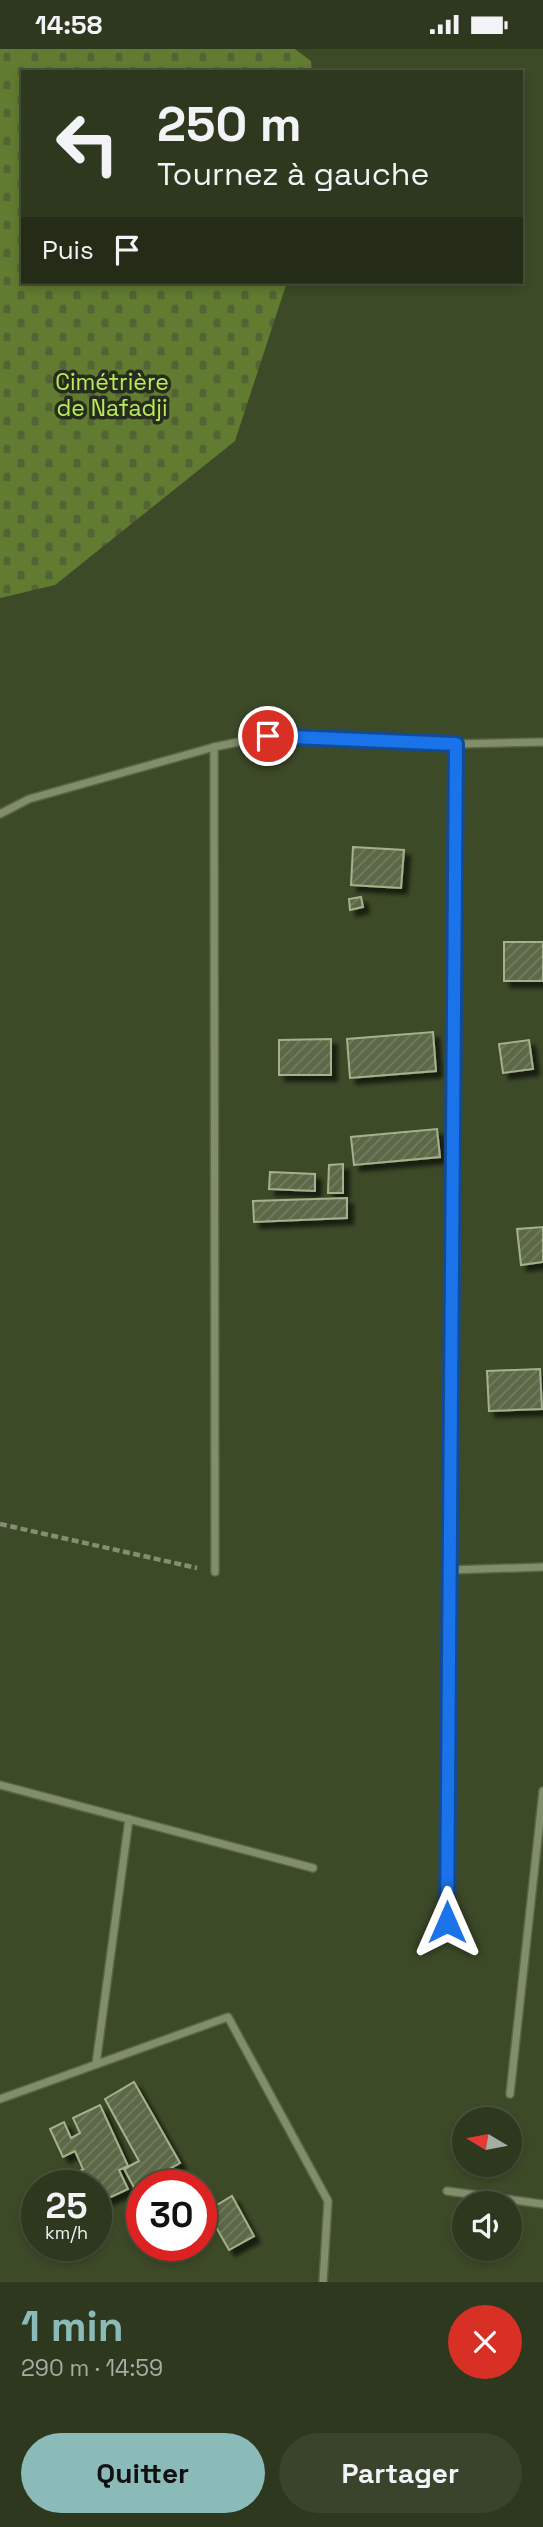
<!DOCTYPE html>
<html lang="fr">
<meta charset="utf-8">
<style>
:root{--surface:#2e381e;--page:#3a432b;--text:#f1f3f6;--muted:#a7aca4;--line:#49523c;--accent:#8bbbb9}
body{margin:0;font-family:"Space Grotesk",sans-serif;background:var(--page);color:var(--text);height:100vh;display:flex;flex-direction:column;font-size:26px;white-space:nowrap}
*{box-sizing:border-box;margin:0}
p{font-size:23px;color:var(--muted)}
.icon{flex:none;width:38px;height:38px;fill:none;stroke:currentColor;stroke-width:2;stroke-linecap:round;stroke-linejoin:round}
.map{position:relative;height:2233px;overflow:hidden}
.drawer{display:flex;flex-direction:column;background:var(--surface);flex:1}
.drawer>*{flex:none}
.banner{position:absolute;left:21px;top:21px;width:502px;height:214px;border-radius:0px;box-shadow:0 4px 10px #0003,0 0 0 2px var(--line);background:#2e381e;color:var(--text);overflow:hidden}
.needle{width:46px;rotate:280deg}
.controls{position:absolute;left:452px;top:2058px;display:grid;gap:14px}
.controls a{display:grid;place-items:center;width:70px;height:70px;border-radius:50%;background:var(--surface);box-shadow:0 4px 10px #0003,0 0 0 2px var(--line);font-size:35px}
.speed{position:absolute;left:21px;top:2121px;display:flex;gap:14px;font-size:35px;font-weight:700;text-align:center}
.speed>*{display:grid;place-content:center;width:91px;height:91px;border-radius:50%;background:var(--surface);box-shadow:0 4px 10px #0003,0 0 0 2px var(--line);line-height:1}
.speed small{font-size:18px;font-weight:400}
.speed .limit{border:10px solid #d22;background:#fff;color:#111}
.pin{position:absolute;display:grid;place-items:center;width:60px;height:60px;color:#fff;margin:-30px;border:4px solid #fff;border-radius:50%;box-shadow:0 2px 7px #0007}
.me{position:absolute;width:77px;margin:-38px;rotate:0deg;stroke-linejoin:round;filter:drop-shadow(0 0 5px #0008)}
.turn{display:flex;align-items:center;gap:24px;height:147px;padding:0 21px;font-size:32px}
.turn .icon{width:91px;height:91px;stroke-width:2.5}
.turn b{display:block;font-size:49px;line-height:60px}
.then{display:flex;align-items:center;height:66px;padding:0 21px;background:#0003;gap:14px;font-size:26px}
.round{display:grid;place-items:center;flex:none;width:74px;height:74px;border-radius:37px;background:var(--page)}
.summary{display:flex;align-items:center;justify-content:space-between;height:119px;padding:0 21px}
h1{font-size:42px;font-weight:700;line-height:52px;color:var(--accent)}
.action{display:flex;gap:14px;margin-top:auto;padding:14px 21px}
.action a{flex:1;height:80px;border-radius:42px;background:var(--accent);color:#111;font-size:28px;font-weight:700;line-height:80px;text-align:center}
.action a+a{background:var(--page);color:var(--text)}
.status{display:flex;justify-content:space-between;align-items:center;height:49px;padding:0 35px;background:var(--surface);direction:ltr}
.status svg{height:19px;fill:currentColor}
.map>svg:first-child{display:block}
.cemetery{fill:url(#cemetery-stones)}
.building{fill:url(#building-hatch);stroke:#a3b28d;stroke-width:2;filter:url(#shadow)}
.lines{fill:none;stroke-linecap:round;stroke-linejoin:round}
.street-casing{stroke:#5b6549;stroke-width:10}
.path{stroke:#838e73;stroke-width:4.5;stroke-dasharray:7 3.5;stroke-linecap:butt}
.street{stroke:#808e6a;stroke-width:7}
.route-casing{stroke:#114b97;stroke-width:18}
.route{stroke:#1a73e8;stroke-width:12}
.labels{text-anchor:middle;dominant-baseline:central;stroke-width:7;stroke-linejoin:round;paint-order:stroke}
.park-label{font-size:23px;fill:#bbeb5a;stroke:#272d1e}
</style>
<div class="status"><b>14:58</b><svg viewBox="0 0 49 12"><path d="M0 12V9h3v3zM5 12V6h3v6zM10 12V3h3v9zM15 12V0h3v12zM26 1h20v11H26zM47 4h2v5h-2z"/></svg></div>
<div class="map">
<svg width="543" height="2233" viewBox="0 0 543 2233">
<defs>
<pattern id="cemetery-stones" width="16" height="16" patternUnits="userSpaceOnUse" patternTransform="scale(1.75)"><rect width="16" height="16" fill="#617b30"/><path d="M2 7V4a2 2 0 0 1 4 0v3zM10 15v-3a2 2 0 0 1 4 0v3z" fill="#536334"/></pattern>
<pattern id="building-hatch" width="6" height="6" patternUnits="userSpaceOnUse" patternTransform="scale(1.75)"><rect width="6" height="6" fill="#5b6846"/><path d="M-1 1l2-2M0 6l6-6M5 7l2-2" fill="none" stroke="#727d5f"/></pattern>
<filter id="shadow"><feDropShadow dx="6" dy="6" stdDeviation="2" flood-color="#0009"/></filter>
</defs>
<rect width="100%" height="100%" fill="#3d4a28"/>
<path class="cemetery" d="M0,0H295L311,12L312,23H23V233H287L235,392L55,536L0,549Z"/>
<g class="building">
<path d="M353,798L404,801L401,839L351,836Z"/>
<path d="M361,848L363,858L350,861L349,850Z"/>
<rect x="504" y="893" width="39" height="39"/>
<path d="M433,983L436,1022L350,1029L347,990Z"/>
<path d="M331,990V1026H279V991Z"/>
<path d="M529,991L533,1020L503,1024L499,995Z"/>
<path d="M437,1080L440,1108L354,1116L351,1088Z"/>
<path d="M343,1115V1144H328L329,1116Z"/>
<path d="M270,1123L315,1125V1142L269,1140Z"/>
<path d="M347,1149V1169L254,1173L253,1152Z"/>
<path d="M543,1178V1213L521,1216L517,1180Z"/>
<path d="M540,1320L542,1360L489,1362L487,1322Z"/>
<path d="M134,2033L180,2114L135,2140L124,2120L139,2112L105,2050Z"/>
<path d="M100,2056L128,2117L119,2121L128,2140L96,2155V2137H80L75,2125L83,2120L75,2102L63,2108L50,2080L64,2073L71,2089L80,2084L73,2069Z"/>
<path d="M232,2147L254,2187L229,2201L207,2162Z"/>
</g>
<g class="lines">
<g class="street-casing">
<g id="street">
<path d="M214,698L215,1523"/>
<path d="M0,765L29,750L214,698L268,687L456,695L543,693"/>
<path d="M450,1521L543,1518"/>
<path d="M0,1736L313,1819"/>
<path d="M447,1873L456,695"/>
<path d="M96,2015L129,1770"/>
<path d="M510,2045L543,1742"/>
<path d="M0,2050L228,1968L328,2152L323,2233"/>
<path d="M447,2142L543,2155"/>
</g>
</g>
<path class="path" d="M0,1475L197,1519"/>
<use href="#street" class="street"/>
</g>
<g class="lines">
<g class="route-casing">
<path id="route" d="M268,687L456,695L447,1873"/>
</g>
<use href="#route" class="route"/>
</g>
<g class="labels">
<g class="park-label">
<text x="112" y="333">Cimétrière<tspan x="112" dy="26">de Nafadji</tspan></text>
</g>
</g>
</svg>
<div class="controls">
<a><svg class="needle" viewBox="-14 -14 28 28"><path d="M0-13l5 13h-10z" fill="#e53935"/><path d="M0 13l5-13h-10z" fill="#a7aca4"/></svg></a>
<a><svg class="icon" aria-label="sound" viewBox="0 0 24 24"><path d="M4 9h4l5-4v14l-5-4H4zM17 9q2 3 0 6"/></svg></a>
</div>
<div class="speed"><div>25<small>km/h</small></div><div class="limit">30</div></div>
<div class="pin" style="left:268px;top:687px;background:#d93025"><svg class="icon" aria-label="arrive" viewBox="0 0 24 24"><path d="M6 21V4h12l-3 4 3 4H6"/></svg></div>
<svg class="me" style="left:447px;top:1873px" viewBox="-20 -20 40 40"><path d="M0-17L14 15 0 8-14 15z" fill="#1a73e8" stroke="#fff" stroke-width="4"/></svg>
<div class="banner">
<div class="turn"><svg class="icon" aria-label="left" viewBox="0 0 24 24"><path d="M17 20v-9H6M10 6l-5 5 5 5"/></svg><div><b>250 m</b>Tournez à gauche</div></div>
<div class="then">Puis<svg class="icon" aria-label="arrive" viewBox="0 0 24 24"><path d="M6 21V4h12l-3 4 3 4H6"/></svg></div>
</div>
</div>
<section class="drawer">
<div class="summary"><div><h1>1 min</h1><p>290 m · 14:59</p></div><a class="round" style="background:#d93025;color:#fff"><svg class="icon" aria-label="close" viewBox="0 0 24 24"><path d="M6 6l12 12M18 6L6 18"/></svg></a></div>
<div class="action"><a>Quitter</a><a>Partager</a></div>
</section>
